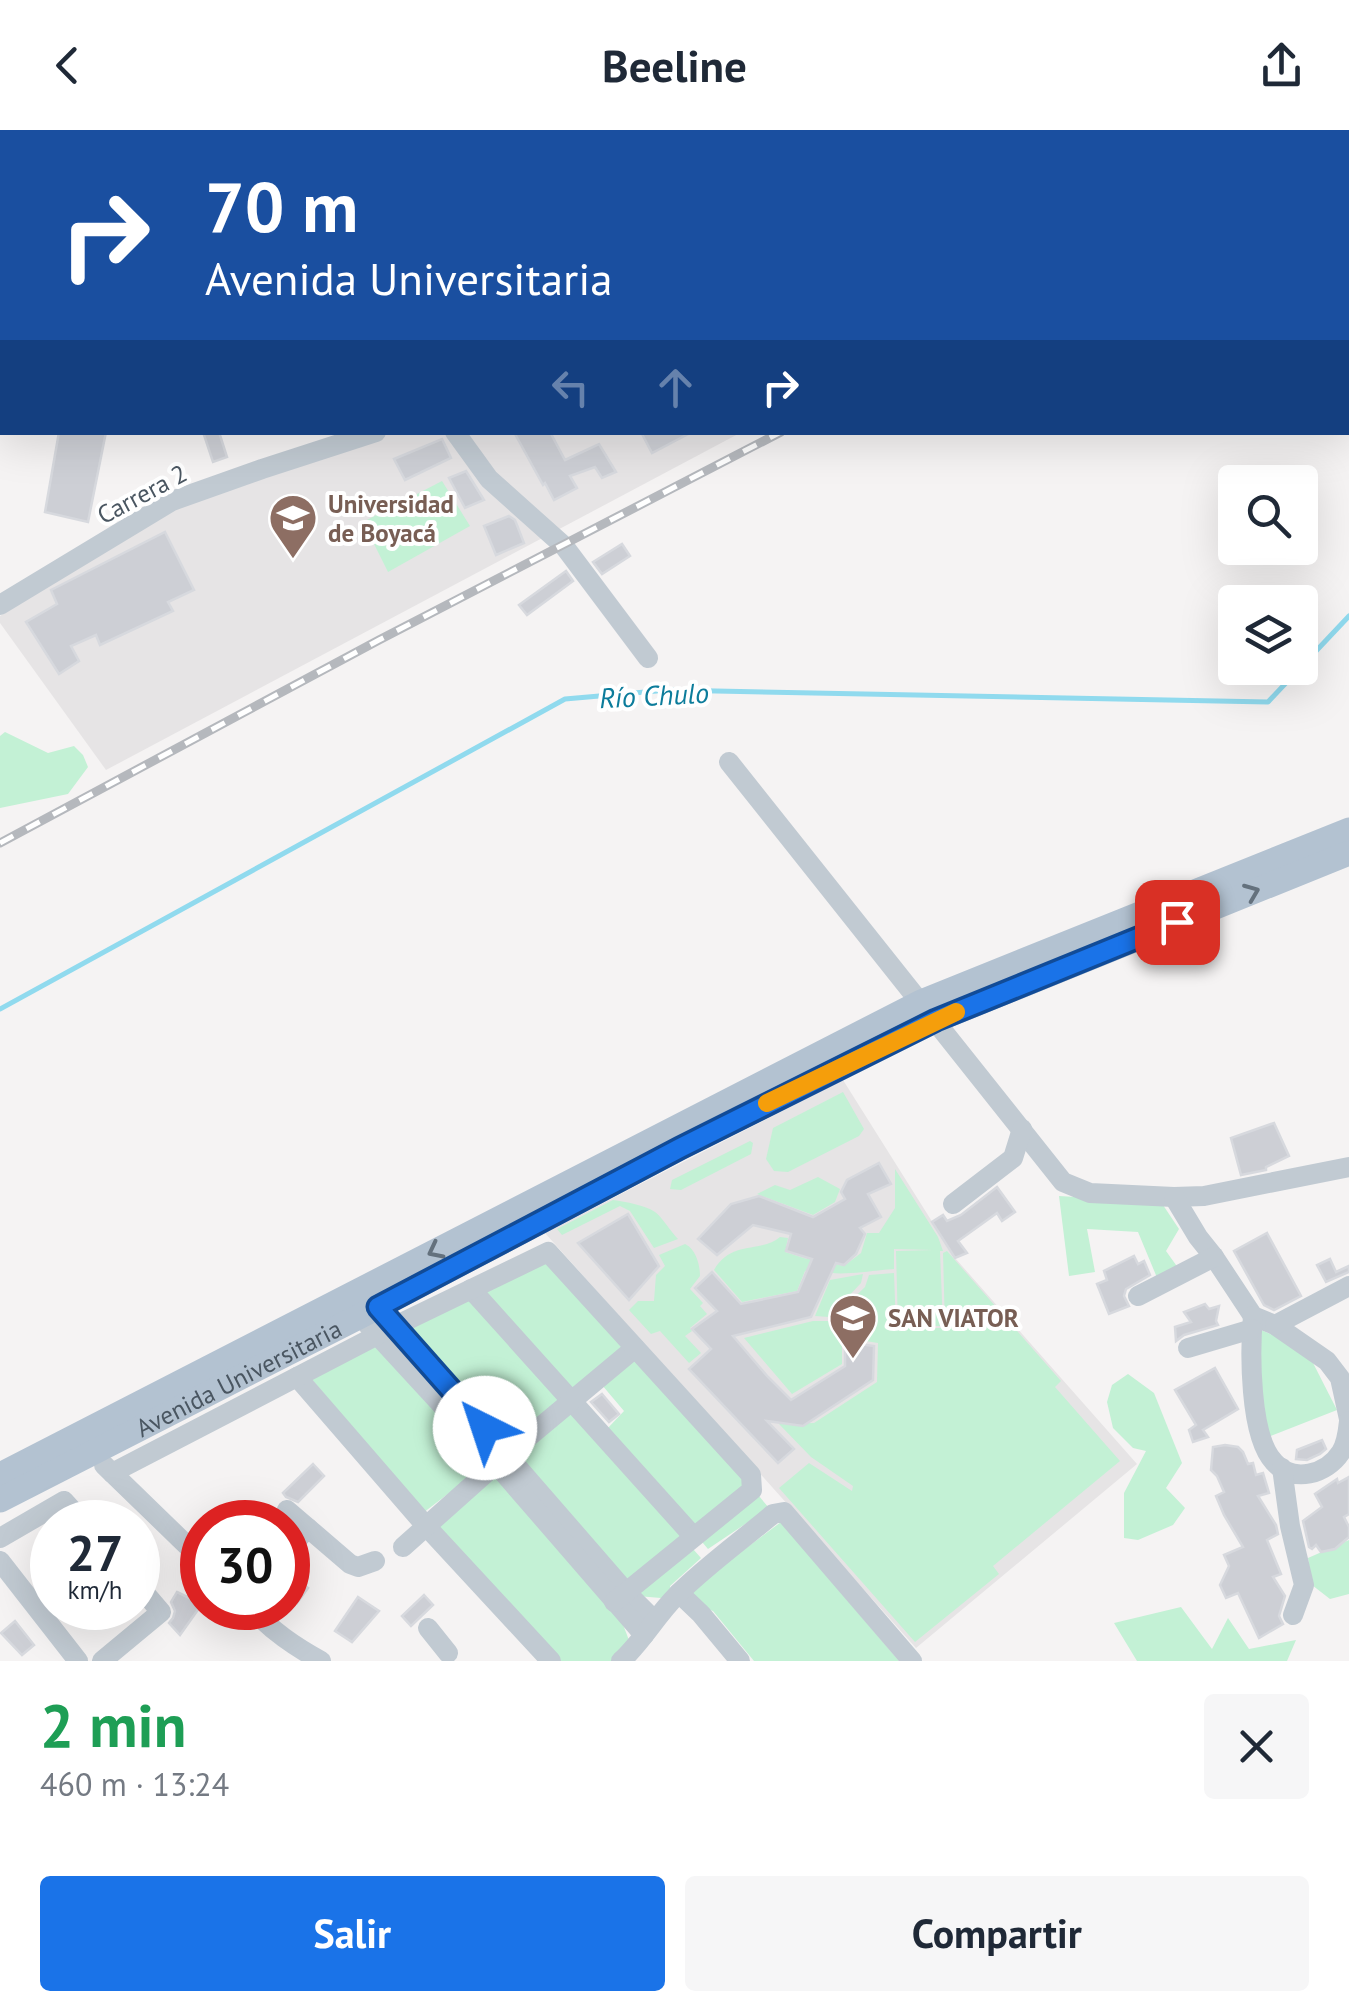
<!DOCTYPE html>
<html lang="es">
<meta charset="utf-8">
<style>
:root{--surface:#fff;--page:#f6f6f7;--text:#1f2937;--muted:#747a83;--accent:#1a73e8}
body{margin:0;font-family:"PT Sans",sans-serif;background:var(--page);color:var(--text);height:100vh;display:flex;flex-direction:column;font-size:38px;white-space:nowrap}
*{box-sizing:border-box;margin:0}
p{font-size:32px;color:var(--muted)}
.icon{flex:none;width:55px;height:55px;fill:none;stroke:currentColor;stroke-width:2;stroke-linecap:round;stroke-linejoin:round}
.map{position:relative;height:1531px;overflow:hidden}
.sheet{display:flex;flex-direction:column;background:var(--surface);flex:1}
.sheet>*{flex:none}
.hud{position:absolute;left:0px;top:0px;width:1350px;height:305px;box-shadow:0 10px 40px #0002;background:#1a4fa0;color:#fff;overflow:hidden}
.tools{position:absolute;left:1218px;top:335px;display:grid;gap:20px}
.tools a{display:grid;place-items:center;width:100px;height:100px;border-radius:10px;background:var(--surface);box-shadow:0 10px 40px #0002;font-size:50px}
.speed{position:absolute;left:30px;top:1370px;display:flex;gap:20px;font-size:50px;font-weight:700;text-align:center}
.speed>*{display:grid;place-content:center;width:130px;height:130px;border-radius:50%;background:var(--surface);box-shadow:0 10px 40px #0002;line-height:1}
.speed small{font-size:25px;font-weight:400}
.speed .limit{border:15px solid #d22;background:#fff;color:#111}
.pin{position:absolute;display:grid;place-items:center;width:85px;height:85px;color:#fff;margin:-42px;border-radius:20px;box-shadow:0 5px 15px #0006}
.me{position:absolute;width:110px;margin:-55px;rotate:319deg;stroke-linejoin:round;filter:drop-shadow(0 0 8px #0008)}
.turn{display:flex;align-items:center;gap:35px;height:210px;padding:0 40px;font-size:45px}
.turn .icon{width:130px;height:130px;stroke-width:2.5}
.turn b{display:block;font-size:70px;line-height:85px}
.lanes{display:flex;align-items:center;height:95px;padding:0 40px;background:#0003;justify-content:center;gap:50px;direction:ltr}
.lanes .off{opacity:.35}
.round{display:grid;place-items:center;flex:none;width:105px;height:105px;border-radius:10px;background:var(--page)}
.summary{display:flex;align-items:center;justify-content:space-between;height:170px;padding:0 40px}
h1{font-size:60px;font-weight:800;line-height:75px;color:#1e9e55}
.action{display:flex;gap:20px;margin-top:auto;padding:20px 40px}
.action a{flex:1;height:115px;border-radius:10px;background:var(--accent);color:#fff;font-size:40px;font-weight:800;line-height:115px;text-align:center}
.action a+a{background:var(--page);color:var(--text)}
header{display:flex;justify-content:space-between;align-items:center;height:130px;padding:0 40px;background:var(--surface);font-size:45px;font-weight:800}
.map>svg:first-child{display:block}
.education{fill:#e6e4e5}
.green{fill:#c3f1d5}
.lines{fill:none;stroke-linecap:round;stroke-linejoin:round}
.stream{stroke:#90daee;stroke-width:5}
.building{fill:#cdcfd5;stroke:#d7d9de;stroke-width:2.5}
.minor{stroke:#c1cad2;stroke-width:20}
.major{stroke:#b3c2d1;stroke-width:25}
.rail-casing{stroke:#b5b8bd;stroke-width:9}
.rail{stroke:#fff;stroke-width:5;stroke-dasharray:15;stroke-linecap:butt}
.oneway{stroke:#64717d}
.route-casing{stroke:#114b97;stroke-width:25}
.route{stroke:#1a73e8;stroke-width:18}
.slow{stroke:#f59e0b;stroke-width:18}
.labels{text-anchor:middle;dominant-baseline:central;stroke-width:8;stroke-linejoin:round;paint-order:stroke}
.street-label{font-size:25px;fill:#4a5661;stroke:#fff}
.education-label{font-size:25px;font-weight:bold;fill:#785e54;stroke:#fff;text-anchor:start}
.water-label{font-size:28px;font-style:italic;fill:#0c7c9b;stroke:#fff}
</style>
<header><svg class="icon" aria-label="back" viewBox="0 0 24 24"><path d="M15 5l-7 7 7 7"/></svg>Beeline<svg class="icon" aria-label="share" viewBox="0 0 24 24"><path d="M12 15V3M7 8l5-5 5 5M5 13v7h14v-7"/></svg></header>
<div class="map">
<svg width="1349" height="1531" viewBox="0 0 1349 1531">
<rect width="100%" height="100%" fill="#f5f3f3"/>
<g class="education">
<path d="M907,0H1307L1302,2H905Z"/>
<path d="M386,303H740L106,640L0,493V486L175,376Z"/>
<path d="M843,950L955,1128L1137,1334L916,1518L545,1103Z"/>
</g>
<g class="green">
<path d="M442,351L470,396L388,442L363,392Z"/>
<path d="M5,602L48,623L74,616L83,625L88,637L68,664L0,678V606Z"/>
<path d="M843,962L864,999L859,1006L788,1042L774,1041L766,1029L773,998Z"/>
<path d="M750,1011L753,1013L751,1024L681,1060L670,1059L672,1050Z"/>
<path d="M895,1039L938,1107L943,1121H940L943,1196H898L896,1121L933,1120L894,1119V1139C876,1140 837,1147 823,1141L826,1132L844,1136L861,1123L867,1103H879L895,1078Z"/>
<path d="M818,1047L840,1059L835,1072L813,1085L757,1064L775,1055L790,1060Z"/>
<path d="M1059,1066L1161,1072L1179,1099L1166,1121L1181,1142L1158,1150L1138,1102L1087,1099L1095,1142L1069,1146Z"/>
<path d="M613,1070C626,1072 645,1075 655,1082C662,1087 671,1102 678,1109L654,1118L630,1081L620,1076L562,1105L557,1099Z"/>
<path d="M780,1107L788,1108L785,1122L807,1129L810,1125L815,1130L809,1140L805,1141L797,1161L742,1172L714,1140C731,1110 762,1123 780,1107Z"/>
<path d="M685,1114C696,1119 700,1135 700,1146L690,1159L703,1173L700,1176L707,1184L690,1198L692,1201L685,1206L701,1223L689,1233L660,1201L651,1204L629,1180L638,1171H654L656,1145L665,1136L659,1125Z"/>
<path d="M947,1121L1061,1251L1055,1257L1120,1331L993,1436L999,1444L915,1512L779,1358L809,1333L852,1361L853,1356L811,1327L779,1294L814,1293L877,1252L878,1213L859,1210L833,1188L865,1157L869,1145L894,1143L896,1198H945L943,1123Z"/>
<path d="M546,1130L626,1217L570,1262L481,1160Z"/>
<path d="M863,1144L861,1153L829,1187L815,1186L830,1150Z"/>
<path d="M469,1166L562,1272L509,1316L408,1195Z"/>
<path d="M813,1191H828L851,1209H842V1234L792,1264L744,1208Z"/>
<path d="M1261,1200L1280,1208L1311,1229L1337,1280L1268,1307L1257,1245Z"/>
<path d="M397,1201L505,1320L423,1383L310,1247Z"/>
<path d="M639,1223L769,1378L708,1419L607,1299L624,1281L602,1255Z"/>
<path d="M1128,1244L1154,1263L1182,1333L1166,1358L1185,1378L1173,1395L1138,1410L1124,1408V1363L1146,1321L1133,1318L1113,1298L1107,1272L1112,1255Z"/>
<path d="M569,1280L701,1428L670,1456L673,1469L637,1466L518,1323Z"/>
<path d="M497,1344L617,1479L632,1518L615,1531H555L432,1391Z"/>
<path d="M781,1392L899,1531H754L713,1481L695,1474L691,1459Z"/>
<path d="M1349,1410V1464L1330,1469L1312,1455L1308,1428Z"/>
<path d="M1181,1477L1212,1519L1228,1488L1249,1519L1296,1510L1287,1531H1137L1114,1493Z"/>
</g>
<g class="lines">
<path class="stream" d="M0,879L565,569L668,560L1268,572L1349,486"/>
</g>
<g class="building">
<path d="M59,302H106L88,392L45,382Z"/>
<path d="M203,302H219L227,327L213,332Z"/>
<path d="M514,302H550L565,330L599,314L616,342L602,348L595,337L570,346L577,358L554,370L545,353L543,355Z"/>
<path d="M641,302H692L652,323Z"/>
<path d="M442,309L451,328L405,350L394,329Z"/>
<path d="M466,341L484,370L465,378L449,348Z"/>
<path d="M509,386L515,390L524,413L496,425L484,396Z"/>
<path d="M165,402L194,460L168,472L173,481L100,515L96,505L71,516L79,531L59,544L26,492L57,474L51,460Z"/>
<path d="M622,414L630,426L602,444L593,432Z"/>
<path d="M566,441L573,451L527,485L519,475Z"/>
<path d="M1274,993L1289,1026L1266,1037V1040L1241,1045L1231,1008Z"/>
<path d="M879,1033L891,1054L868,1064L881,1087L860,1098L865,1104L856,1124L844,1135L836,1133L811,1187L733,1206L768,1247L791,1270L845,1236V1212L874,1216L873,1250L803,1296L767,1291L794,1319L778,1333L689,1239L711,1219L692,1199L717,1181L695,1158L712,1142L741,1174L798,1162L812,1129L786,1121L791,1104L753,1095L717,1125L698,1109L731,1074L759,1066L813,1087L845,1069L841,1062L847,1050Z"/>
<path d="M997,1057L1015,1082L1002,1091L997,1083L958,1111L967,1123L955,1128L932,1092L943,1085L947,1091L961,1085Z"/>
<path d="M628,1084L659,1136L629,1170L578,1113Z"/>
<path d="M1267,1103L1301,1166L1274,1180L1264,1175L1234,1121Z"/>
<path d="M1134,1126L1138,1134L1144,1131L1150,1145L1126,1159L1124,1166L1129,1176L1109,1184L1097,1154L1107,1150L1104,1141Z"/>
<path d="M1330,1129L1336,1142L1349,1136V1142L1326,1152L1317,1135Z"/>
<path d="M1205,1174L1209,1179L1219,1176L1216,1191L1218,1195L1184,1205L1176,1211L1175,1197L1191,1192L1184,1182Z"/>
<path d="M1215,1238L1238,1279L1203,1300L1208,1307L1193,1312L1189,1300L1196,1295L1175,1260Z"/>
<path d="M602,1264L619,1284L609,1292L591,1272Z"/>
<path d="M1322,1310L1326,1319L1320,1324L1307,1330L1296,1329L1297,1320Z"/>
<path d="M1225,1315L1238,1317L1243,1322L1248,1334L1253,1333L1256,1345L1263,1343L1269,1363L1258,1366L1276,1395L1278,1404L1267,1410L1281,1444L1273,1447L1285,1466L1279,1486L1283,1494L1259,1508L1238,1463L1226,1468L1220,1455L1229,1436L1224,1425L1243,1417L1224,1385L1216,1366L1224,1362L1217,1346L1211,1340L1213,1317Z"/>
<path d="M313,1334L324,1346L298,1372L286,1367L283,1363Z"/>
<path d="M1349,1347V1384L1344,1387L1349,1397V1407L1335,1419L1321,1422L1316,1415L1312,1419L1309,1417L1303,1391L1322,1377L1315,1364L1337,1349L1338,1353Z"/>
<path d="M288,1443L308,1458L297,1473L288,1466Z"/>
<path d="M177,1462L202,1474L180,1505L169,1493L173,1488L175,1481L171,1472Z"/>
<path d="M424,1465L433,1475L411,1496L402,1486Z"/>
<path d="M358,1467L379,1481L352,1512L335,1501Z"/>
<path d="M15,1491L34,1515L22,1525L1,1503Z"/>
</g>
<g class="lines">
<g class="minor">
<path d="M378,0L381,2"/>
<path d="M449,0L451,2"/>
<path d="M514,2L517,0"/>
<path d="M902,2L904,0"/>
<path d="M455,302L489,349L564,416L648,528"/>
<path d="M0,475L172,371L262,339L376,302"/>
<path d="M729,632L1063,1052L1090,1063L1174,1067L1204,1066L1349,1037"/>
<path d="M1174,1067L1198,1107L1214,1127L1253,1186L1275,1195L1327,1231L1340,1248L1349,1289"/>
<path d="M953,1074L1013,1028L1022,999"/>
<path d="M471,1159L693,1406"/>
<path d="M1138,1166L1214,1127"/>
<path d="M1253,1186C1250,1220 1249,1306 1274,1332C1293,1354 1327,1344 1341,1322C1347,1313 1348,1300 1349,1291"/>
<path d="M388,1188L626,1462L654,1490"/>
<path d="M368,1195L496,1334L644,1505"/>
<path d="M1275,1195L1349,1156"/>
<path d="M1188,1218L1252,1199"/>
<path d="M297,1247L426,1396L551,1531"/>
<path d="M508,1324L635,1218"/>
<path d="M104,1335L202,1430"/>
<path d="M1282,1338L1290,1396L1304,1455L1293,1485"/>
<path d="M112,1343L395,1196L548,1122L751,1345L752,1360L614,1472"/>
<path d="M287,1380L308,1398"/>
<path d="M0,1408L64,1371L83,1392"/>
<path d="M403,1417L496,1334"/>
<path d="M288,1419L308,1398L350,1434L358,1437L375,1431"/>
<path d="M0,1431L78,1531"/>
<path d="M679,1463L701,1484L740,1531"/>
<path d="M251,1478C272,1501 294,1516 321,1531"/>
<path d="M428,1498L448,1523"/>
<path d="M102,1531L161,1482L138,1455"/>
<path d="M621,1531C642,1512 656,1486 677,1465C706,1436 741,1411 773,1384L784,1382L912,1531"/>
</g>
<g class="major">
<path d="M0,1345L921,872L1349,700"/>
<path id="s1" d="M0,1370L378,1177L680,1018L936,890L1349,723"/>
</g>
<g class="rail-casing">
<g id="rail">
<path d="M1336,2L1340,0"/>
<path d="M0,713L379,510L781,302"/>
</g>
</g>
<use href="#rail" class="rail"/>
</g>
<defs><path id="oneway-chevron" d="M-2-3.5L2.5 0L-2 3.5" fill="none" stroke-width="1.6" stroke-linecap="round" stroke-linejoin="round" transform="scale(2.5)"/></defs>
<g class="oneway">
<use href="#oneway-chevron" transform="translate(1252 762) rotate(-22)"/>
<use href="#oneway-chevron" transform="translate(435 1121) rotate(153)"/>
</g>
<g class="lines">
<g class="route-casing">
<path id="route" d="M485,1298L378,1177L680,1018L936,890L1177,792"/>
</g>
<use href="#route" class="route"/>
<path class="slow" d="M767,973L956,882"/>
</g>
<defs>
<g id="university-pin" transform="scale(2.5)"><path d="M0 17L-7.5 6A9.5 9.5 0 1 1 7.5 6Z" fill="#8d6e63" stroke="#fff"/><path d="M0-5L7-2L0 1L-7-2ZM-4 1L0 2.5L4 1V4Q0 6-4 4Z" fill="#fff"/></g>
<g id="school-pin" transform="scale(2.5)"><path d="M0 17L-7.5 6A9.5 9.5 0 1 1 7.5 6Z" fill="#8d6e63" stroke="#fff"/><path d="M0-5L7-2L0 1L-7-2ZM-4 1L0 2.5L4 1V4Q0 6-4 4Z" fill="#fff"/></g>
</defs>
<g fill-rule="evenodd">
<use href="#university-pin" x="293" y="388"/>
<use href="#school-pin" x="853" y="1188"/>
</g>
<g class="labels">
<g class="street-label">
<text transform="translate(142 364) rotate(-28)">Carrera 2</text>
<text stroke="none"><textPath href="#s1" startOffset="268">Avenida Universitaria</textPath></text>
</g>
<g class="education-label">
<text x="328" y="374">Universidad<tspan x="328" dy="29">de Boyacá</tspan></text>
<text x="888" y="1188">SAN VIATOR</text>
</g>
<g class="water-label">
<text transform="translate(654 565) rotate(-3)">Río Chulo</text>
</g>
</g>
</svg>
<div class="tools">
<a><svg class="icon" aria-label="search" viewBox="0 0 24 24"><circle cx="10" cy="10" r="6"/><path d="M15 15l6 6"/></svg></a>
<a><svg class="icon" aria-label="layers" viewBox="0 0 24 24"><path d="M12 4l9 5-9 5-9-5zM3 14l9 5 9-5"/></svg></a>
</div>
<div class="speed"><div>27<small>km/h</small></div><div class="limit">30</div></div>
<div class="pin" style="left:1177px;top:792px;background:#d93025"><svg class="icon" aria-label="arrive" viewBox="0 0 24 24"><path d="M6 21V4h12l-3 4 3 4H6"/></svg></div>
<svg class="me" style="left:485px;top:1298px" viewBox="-20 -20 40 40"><circle r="19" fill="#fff"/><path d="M0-13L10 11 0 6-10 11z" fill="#1a73e8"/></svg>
<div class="hud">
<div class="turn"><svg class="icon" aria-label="right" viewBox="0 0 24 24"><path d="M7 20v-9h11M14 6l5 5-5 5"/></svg><div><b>70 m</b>Avenida Universitaria</div></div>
<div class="lanes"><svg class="icon off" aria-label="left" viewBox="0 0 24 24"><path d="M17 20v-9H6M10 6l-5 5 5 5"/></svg><svg class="icon off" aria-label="ahead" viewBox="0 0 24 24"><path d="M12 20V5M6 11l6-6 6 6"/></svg><svg class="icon" aria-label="right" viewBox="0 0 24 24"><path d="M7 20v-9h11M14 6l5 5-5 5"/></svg></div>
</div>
</div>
<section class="sheet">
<div class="summary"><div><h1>2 min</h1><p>460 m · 13:24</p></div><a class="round"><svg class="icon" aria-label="close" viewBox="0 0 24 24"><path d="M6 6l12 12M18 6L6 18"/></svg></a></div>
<div class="action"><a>Salir</a><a>Compartir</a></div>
</section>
